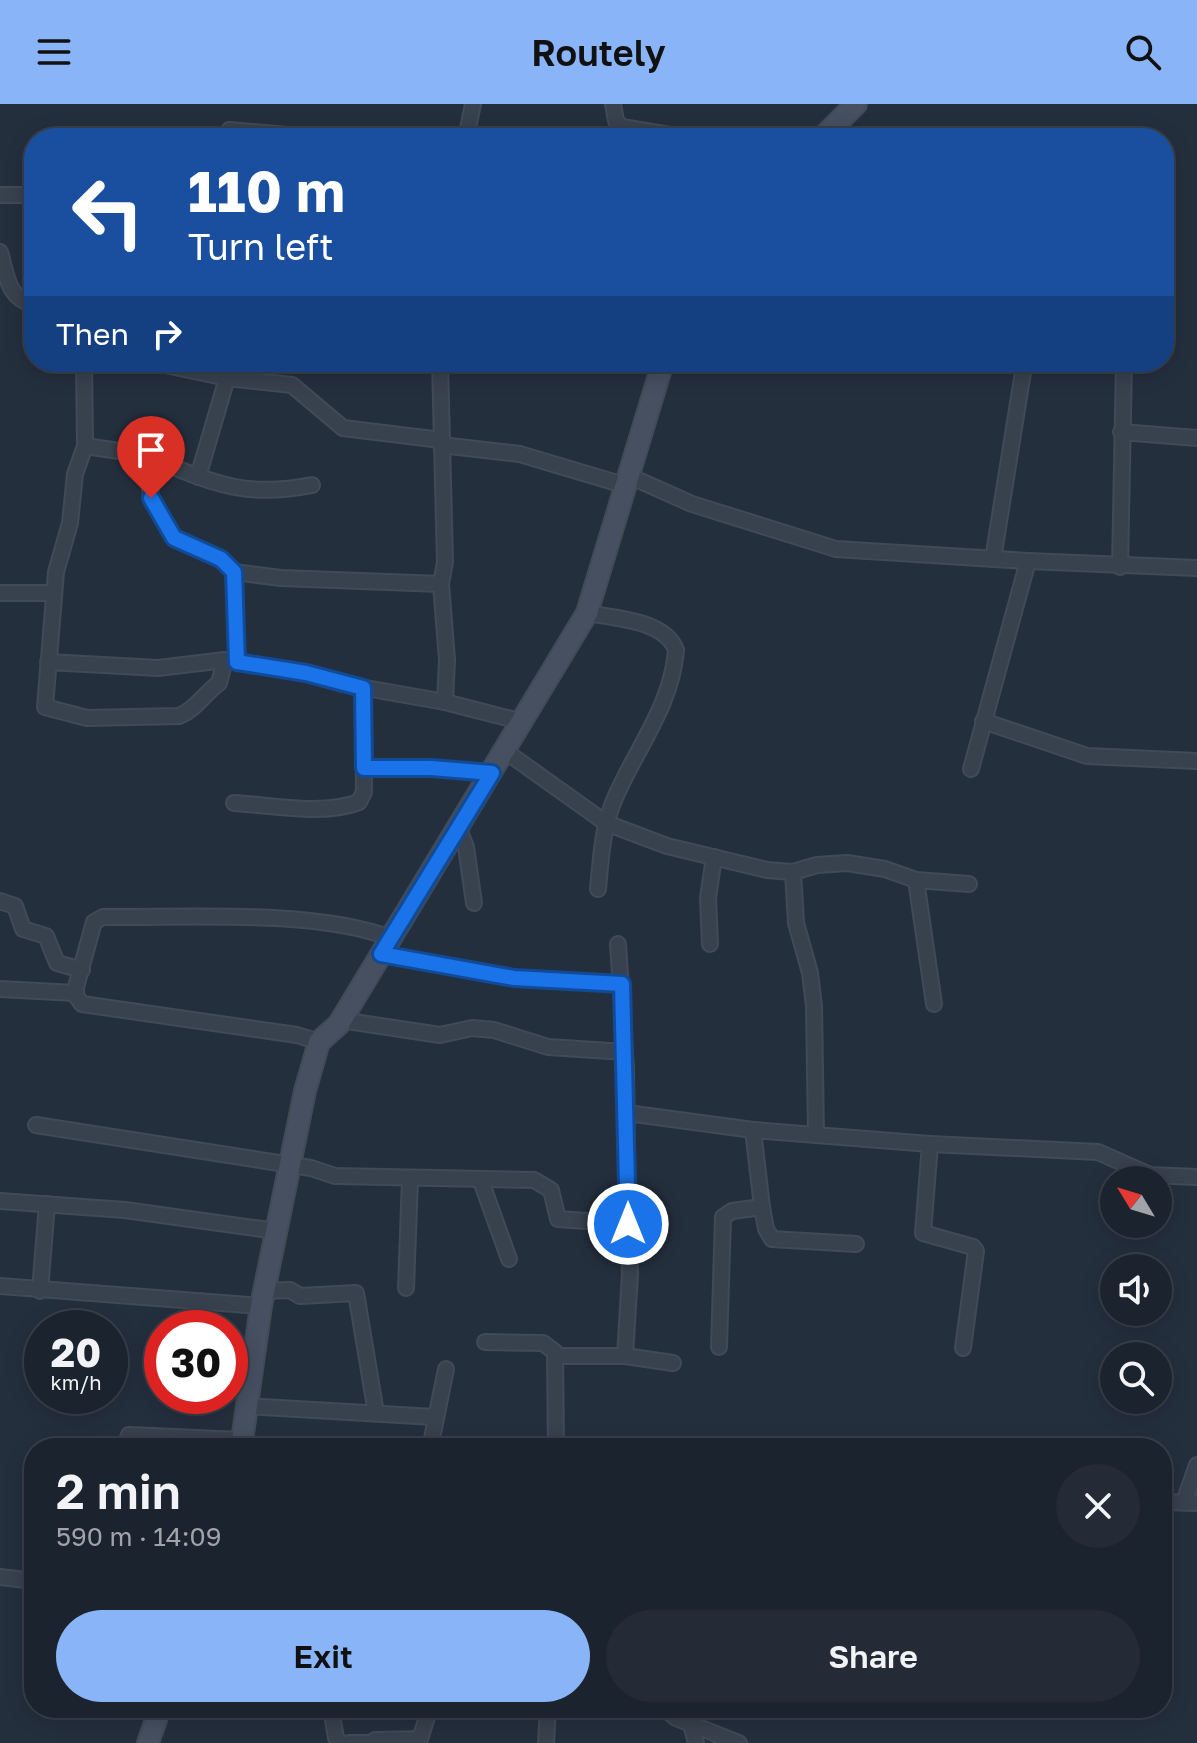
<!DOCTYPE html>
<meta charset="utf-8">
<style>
:root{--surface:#1b232e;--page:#242b36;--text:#f1f3f6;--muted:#a0a4aa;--line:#39404a;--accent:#8ab4f8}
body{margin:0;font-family:"Golos Text",sans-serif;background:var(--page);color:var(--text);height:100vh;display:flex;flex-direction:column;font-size:30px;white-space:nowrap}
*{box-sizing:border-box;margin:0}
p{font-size:26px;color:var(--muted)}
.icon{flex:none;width:44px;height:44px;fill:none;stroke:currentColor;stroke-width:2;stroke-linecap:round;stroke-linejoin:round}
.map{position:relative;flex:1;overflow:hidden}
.side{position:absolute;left:24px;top:1334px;width:1148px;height:280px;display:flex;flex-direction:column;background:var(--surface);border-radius:32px;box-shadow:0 4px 20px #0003,0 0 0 2px var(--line)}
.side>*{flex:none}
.banner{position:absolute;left:24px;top:24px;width:1150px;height:244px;border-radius:32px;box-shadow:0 4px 20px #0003,0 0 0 2px var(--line);background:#1a4fa0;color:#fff;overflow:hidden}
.needle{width:52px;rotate:308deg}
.fabs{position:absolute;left:1100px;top:1062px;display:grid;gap:16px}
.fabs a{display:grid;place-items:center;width:72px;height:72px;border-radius:50%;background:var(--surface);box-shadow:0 4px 20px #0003,0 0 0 2px var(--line);font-size:40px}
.speed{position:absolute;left:24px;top:1206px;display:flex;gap:16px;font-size:40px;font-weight:700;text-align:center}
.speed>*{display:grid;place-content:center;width:104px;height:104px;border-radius:50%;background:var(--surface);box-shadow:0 4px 20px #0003,0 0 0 2px var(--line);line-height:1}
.speed small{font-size:20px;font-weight:400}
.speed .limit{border:12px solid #d22;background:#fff;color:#111}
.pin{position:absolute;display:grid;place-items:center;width:68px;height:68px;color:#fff;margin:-82px -34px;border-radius:50% 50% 50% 0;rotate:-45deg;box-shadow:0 0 8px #0007}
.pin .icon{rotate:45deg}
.me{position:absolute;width:88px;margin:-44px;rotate:0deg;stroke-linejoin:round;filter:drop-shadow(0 0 6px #0008)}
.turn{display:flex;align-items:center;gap:28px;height:168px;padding:0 32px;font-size:36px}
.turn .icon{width:104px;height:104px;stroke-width:2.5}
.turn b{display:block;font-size:56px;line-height:68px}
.then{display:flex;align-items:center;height:76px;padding:0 32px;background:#0003;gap:16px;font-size:30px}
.round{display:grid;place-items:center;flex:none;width:84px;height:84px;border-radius:42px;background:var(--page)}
.head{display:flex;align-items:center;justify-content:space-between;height:136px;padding:0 32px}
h1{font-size:48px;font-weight:600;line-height:60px}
.primary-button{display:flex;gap:16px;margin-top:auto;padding:16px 32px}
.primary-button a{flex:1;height:92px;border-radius:48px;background:var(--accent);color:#111;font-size:32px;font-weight:600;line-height:92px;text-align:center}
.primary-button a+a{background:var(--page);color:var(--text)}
header{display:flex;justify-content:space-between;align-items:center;height:104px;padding:0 32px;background:var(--accent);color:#111;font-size:36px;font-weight:600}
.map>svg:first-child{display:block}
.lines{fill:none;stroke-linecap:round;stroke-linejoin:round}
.street-casing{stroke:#414a57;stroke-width:18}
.secondary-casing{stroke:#414a57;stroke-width:24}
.street{stroke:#38414e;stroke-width:14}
.secondary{stroke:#465061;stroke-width:20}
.route-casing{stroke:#114b97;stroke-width:20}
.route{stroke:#1a73e8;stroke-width:14}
</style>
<header><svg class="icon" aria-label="menu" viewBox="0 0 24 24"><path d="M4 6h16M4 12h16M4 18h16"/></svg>Routely<svg class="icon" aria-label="search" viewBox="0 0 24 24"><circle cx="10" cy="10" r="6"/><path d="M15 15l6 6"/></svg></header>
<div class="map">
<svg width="1197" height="1639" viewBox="0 0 1197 1639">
<rect width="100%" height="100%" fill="#242f3e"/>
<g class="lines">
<g class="street-casing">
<g id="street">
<path d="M613,0L616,17L622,23L688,34"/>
<path d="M229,26L325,34"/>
<path d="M466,34L473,0"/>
<path d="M0,91H34"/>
<path d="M0,148C7,172 7,194 34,201"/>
<path d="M84,258L85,342L75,370L70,419L56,468L45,603L87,614L179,612C195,606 205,589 219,579L225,556"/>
<path d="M151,258L227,274L198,373"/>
<path d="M227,274L292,281L343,324L441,336"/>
<path d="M1121,328L1197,334"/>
<path d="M441,341L520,350L624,381"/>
<path d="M85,342L133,349L156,356L150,384L151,394L174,434L221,455L234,468L237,558"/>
<path d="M156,356C215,380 247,394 312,381"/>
<path d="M627,371L692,400L836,445L1028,457L971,665"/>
<path d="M993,455L1023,268"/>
<path d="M1028,457L1197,464"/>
<path d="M1120,463L1124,258"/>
<path d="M234,468L281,474L441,480L445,458L440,258"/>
<path d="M441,480L447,556L445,598"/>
<path d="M0,489H52"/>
<path d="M587,509C614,514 665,516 676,546C672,601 636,645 615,694C602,723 601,755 598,785"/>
<path d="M48,558L158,564L225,556L306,569L343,580L445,598L523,618"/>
<path d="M983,617L1087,652L1197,657"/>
<path d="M505,647L606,719L667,742L767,766L793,768L817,761L847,759L885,765L916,776L969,780"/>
<path d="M364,664H431L492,669"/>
<path d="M234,699C272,701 323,712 359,698L364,688L363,584"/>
<path d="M459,725L466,743L474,799"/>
<path d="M793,768L796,819L810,869L814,902L816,1029"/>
<path d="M916,776L934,900"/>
<path d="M0,797L15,802L23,825L46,832L57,859L82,866"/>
<path d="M710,840L708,794L714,753"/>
<path d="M381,850L514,874L622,880"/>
<path d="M0,885L76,889"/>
<path d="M341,916L440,931L472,924L494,926L548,943L625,948"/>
<path d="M319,938L297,931L82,900L76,892V883L94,818L103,813C185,814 316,805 390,834"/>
<path d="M627,1009L753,1026"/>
<path d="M36,1021L311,1064L335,1072L534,1076L551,1086L558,1115L628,1120L626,964L618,840"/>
<path d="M930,1040L1098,1048L1150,1071L1197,1073"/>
<path d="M481,1077L509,1155"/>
<path d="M0,1097L125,1106L276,1127"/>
<path d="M762,1103L766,1125L772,1135L856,1140"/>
<path d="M0,1182L261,1202"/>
<path d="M406,1184L410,1075"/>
<path d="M40,1187L47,1100"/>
<path d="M264,1187L290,1186L300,1192L356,1189L376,1309"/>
<path d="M485,1238L543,1239L555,1248L556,1344"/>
<path d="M719,1243L723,1113L732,1107L762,1103L753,1026L930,1040L923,1129L973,1143L976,1147L963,1244"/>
<path d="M556,1252H625L673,1259"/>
<path d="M625,1252L630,1170L628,1120"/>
<path d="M245,1302L434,1313"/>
<path d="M124,1344L129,1331L241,1336"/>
<path d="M430,1344L446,1265"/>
<path d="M1162,1398L1197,1399"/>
<path d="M1184,1398L1197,1361"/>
<path d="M0,1473L34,1477"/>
<path d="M331,1604L336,1634L341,1639"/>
<path d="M664,1604L676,1614L739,1639"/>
<path d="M691,1620L696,1639"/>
<path d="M375,1636L420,1635L430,1604"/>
<path d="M349,1639H374"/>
<path d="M546,1639L548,1604"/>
</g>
</g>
<g class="secondary-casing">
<g id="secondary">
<path d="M822,34L856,0"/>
<path d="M241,1344L261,1202L305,987L319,938L339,920L587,509L663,258"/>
<path d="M148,1639L160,1604"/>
</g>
</g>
<use href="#street" class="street"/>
<use href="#secondary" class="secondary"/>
</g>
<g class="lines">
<g class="route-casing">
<path id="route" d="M151,394L174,434L221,455L234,468L237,558L306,569L363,584L364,664H431L492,669L381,850L514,874L622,880L628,1120"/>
</g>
<use href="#route" class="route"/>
</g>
</svg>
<div class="fabs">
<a><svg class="needle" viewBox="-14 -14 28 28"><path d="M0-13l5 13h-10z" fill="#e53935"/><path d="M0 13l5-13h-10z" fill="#a0a4aa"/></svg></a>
<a><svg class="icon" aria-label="sound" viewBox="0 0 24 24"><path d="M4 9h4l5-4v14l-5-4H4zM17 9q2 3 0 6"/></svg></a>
<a><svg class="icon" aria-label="search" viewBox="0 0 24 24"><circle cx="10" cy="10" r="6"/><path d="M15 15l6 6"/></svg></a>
</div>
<div class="speed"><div>20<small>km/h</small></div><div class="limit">30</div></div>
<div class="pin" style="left:151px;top:394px;background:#d93025"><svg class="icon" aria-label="arrive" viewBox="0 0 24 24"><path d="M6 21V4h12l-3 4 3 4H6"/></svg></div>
<svg class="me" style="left:628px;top:1120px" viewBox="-20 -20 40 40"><circle r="17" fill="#1a73e8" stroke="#fff" stroke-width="3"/><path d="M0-11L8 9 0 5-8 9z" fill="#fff"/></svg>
<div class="banner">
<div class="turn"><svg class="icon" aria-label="left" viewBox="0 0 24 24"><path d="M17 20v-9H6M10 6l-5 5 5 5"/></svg><div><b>110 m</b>Turn left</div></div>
<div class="then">Then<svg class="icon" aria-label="right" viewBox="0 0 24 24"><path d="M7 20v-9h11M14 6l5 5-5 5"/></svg></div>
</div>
<section class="side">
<div class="head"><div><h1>2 min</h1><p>590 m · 14:09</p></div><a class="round"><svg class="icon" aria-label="close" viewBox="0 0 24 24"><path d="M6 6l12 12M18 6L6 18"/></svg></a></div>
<div class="primary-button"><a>Exit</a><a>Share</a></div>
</section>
</div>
